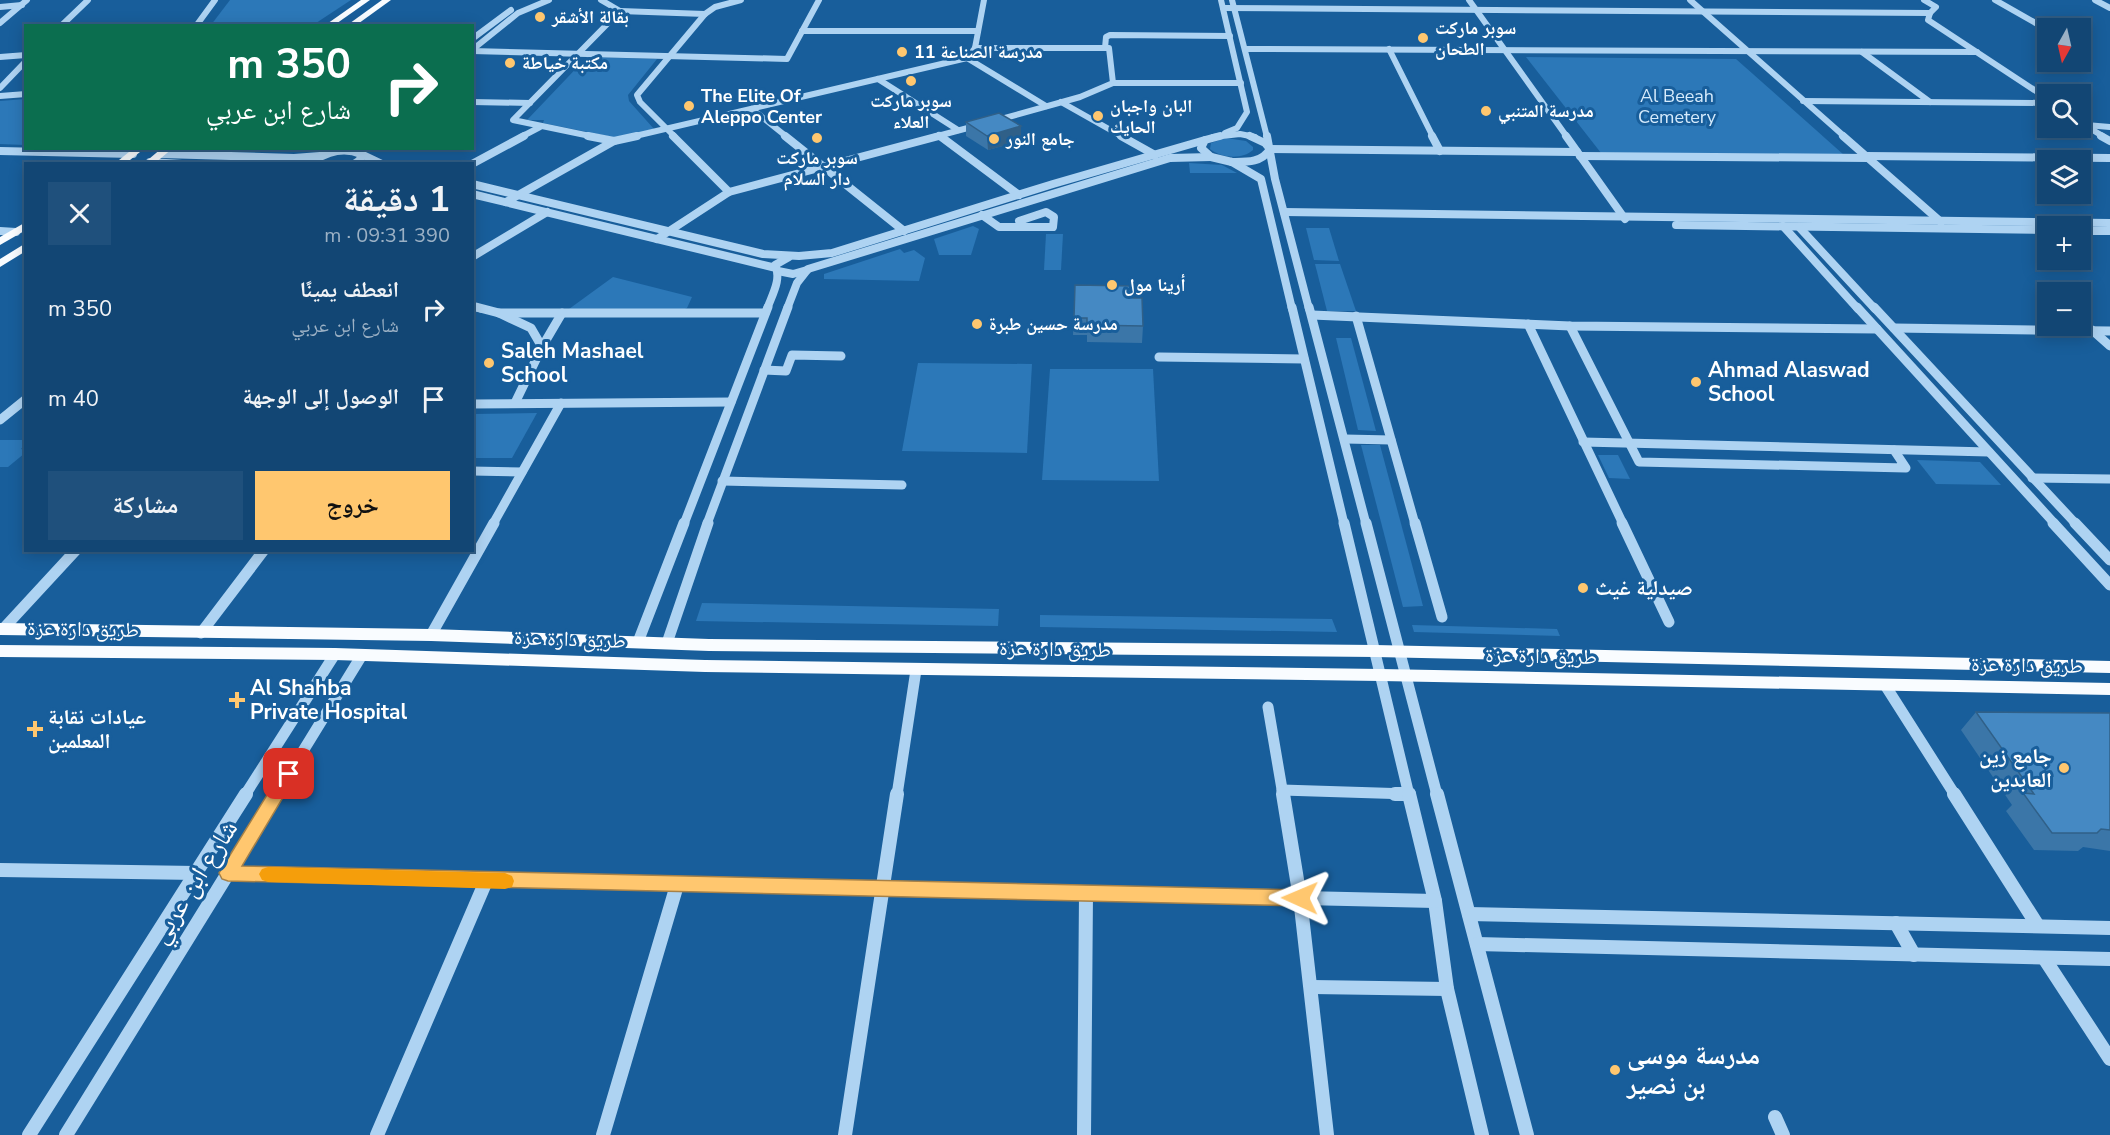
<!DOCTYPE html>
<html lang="ar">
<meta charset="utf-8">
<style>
:root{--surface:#124674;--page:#1f507c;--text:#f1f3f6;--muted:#9cb1c5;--line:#315e86;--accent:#ffc76f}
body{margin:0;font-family:"Nunito Sans","Noto Naskh Arabic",sans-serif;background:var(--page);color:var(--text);direction:rtl;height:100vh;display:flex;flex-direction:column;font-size:22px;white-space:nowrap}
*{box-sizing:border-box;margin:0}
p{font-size:20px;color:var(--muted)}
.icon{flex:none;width:33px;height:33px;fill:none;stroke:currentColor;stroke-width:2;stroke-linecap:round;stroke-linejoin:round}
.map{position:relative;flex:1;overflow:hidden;direction:ltr}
.panel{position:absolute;left:24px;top:162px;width:450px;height:390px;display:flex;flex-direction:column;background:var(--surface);border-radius:0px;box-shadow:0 3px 15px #0003,0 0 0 2px var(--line);direction:rtl}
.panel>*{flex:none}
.banner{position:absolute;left:24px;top:24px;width:450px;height:126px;border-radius:0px;box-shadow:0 3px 15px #0003,0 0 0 2px var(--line);direction:rtl;background:#0b6e4f;color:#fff;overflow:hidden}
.needle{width:39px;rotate:188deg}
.controls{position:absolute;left:2037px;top:18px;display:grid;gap:12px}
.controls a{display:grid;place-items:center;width:54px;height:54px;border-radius:0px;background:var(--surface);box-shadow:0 3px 15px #0003,0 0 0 2px var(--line);font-size:30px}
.pin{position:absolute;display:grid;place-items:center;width:51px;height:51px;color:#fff;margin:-26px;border-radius:12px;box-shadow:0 3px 9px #0006}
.me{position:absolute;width:66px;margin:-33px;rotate:271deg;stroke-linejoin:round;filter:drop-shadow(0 0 4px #0008)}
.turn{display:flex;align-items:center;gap:21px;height:126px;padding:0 24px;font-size:27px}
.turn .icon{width:78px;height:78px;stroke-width:2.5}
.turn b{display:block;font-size:42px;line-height:51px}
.round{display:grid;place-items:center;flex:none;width:63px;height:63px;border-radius:0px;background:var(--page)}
.headline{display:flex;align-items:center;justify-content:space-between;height:102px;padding:0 24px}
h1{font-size:36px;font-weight:700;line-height:45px}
.primary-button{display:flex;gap:12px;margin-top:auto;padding:12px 24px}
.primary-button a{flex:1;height:69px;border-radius:0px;background:var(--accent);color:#111;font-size:24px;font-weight:700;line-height:69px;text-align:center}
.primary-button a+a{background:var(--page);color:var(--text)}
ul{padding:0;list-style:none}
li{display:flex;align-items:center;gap:18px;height:90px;padding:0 24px}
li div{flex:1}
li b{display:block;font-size:22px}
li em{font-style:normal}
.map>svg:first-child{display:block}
.green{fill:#2c78b8}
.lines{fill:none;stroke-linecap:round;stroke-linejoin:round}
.minor-far4{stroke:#aed3f2;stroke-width:6}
.minor-far3{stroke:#aed3f2;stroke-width:8}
.minor-far2{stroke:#aed3f2;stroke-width:9}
.minor-far1{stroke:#aed3f2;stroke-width:11}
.minor{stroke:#aed3f2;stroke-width:14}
.major{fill:#f9fcff;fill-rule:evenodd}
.wall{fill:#3b76a8}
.shaded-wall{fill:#306088}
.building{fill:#4589c3;stroke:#306088;stroke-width:1.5}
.route{fill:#ffc76f;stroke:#a68148;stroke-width:1.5}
.slow{fill:#f59e0b}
.poi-dot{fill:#ffc76f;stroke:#185e9b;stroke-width:2}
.labels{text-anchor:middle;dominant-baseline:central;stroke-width:6;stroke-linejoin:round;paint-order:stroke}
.far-poi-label{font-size:18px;font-weight:bold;fill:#fff;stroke:#185e9b;text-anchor:start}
.far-park-label{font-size:18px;fill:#d6ebfc;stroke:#185e9b}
.poi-label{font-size:21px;font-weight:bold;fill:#fff;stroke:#185e9b;text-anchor:start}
.street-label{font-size:21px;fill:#fff;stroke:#185e9b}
.near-street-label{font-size:26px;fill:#fff;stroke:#185e9b}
.near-poi-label{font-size:26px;font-weight:bold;fill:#fff;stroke:#185e9b;text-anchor:start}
</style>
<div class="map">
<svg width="2110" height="1135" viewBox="0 0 2110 1135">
<rect width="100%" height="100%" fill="#185e9b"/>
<g class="green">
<path d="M230,0H351L313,25H211Z"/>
<path d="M587,57L657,59L628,95L629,101L654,129L617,138L543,123L544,120H527Z"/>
<path d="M1526,57L1736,59L1844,155L1601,153Z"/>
<path d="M25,99V145L0,144V101Z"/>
<path d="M1226,138L1246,141L1253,147V150C1242,160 1221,158 1210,149L1211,143Z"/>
<path d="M1189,163L1222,165L1237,173H1190Z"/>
<path d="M973,226L979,229L971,255H939L934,239Z"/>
<path d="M1306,228H1329L1339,261L1314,260Z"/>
<path d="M1046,234H1063L1061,270H1044Z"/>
<path d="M900,249L904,253L914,250L925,258L919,281L824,279V274Z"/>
<path d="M1315,264H1340L1356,311H1327Z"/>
<path d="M613,277L692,297L687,308L681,311L569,309Z"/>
<path d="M1336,338H1351L1376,431L1358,430Z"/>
<path d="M918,363L1032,364L1027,453L902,451Z"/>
<path d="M1050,369H1153L1159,481L1042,480Z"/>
<path d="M537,413L512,458H473V414Z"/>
<path d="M0,440H25V444L21,449L25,450V453L8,467H0Z"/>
<path d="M1361,445H1380L1423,606L1403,607Z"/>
<path d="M1598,455H1618L1630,479L1609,478Z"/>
<path d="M1917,460L1980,462L2001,485L1936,484Z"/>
<path d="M702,603L999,609L998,626L696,621Z"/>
<path d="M1040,615L1332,619L1337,632L1040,627Z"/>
<path d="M1412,625L1557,629L1560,636L1414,632Z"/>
</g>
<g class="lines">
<g class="minor-far4">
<path d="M1221,0L1247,112L1237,128L1225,133"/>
<path d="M1232,0L1267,137"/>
<path d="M1469,0L1567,137"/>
<path d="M1690,0L1845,137"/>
<path d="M1924,0L1936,7L1930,13L1928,20L2048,99"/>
<path d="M1995,0L2048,30"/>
<path d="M2095,0L2110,8"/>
<path d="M0,7L22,5"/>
<path d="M1223,8L1930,13"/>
<path d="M620,11L705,14"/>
<path d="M0,23L27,0"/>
<path d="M61,26L88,0"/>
<path d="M196,26L215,0"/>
<path d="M802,31H978"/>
<path d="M472,39L511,10"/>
<path d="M975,48H1109L1113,83L1080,97L994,121"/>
<path d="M1105,48L1106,37L1110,35L1230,36"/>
<path d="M1245,49L1977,52"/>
<path d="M1389,49L1433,137"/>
<path d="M472,50L518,13L549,0"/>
<path d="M472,51L787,59L819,0"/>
<path d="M1862,52L1930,102"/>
<path d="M0,57L26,55"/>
<path d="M967,58L1046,106"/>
<path d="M878,79L958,130"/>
<path d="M1113,83H1241"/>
<path d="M0,88L26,61"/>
<path d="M0,96L26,94"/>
<path d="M1803,101L2048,103"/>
<path d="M472,102L530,103"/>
<path d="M1061,102L1123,137"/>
<path d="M752,109L787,137"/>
<path d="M2080,122L2104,137"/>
<path d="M2086,125L2110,127"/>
<path d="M939,135L942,137"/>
<path d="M521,137L540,127"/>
<path d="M595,137L513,120L620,11L601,0"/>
<path d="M631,137L967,58L975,48L984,0"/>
<path d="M675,137L640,102L637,95L705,14L715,7L741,0"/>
<path d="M934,137L979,125"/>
<path d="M1213,137L1240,134L1255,137"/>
</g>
<g class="minor-far3">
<path d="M588,136L614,141"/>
<path d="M673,136L729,192"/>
<path d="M785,136L904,231"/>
<path d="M940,136L1019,195"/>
<path d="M1121,136L1155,155"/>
<path d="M1220,136L1205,140L1201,148L1211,157L1232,162"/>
<path d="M1267,136L1275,179L1309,309"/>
<path d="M1432,136L1440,151"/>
<path d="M1566,136L1625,219"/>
<path d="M1843,136L1941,222"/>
<path d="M2101,136L2110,141"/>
<path d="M1270,149L1577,152"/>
<path d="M0,151L133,154"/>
<path d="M162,154L294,158L320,156"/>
<path d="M361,154L382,164"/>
<path d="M1580,156L1869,158"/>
<path d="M1866,156L2110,158"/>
<path d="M315,160C329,151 345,147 361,154L360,160L354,164"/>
<path d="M150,162L182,164"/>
<path d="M1232,162C1246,162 1262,163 1270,149L1265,143L1250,136"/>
<path d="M1232,162L1261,179L1292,309"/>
<path d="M472,164L524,136"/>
<path d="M472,184L763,254L799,256L832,253L1053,184L1205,140"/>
<path d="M472,194L776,268"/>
<path d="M506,202L614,141L637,136"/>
<path d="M1284,212L2110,223"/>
<path d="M982,215L999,227H1053L1054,217L1046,212L1019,221"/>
<path d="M1676,225L2048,230"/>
<path d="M1783,226L1858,309"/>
<path d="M1799,227L1875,309"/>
<path d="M0,231L16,232"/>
<path d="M2080,231H2110"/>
<path d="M657,239L729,192L939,136"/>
<path d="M472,257L547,212"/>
<path d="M778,271L793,274L807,270"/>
<path d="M472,306L482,309"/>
<path d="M767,309C772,295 782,279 775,265L789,257"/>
<path d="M787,309L797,283L808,269L1170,158L1211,157"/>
</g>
<g class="minor-far2">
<path d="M476,307L499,313L531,328L542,347L515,403"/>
<path d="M1292,307L1344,524"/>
<path d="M1309,307L1366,524"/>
<path d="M1857,307L2055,524"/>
<path d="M1874,307L2076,524"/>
<path d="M499,313H765"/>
<path d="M1312,315L1570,326L1877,329"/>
<path d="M1356,316L1415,524"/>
<path d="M1528,324L1623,524"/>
<path d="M1570,326L1639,462L1906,468L1894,450"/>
<path d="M1894,328L2110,331"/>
<path d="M2092,330L2110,346"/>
<path d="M542,347L562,313"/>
<path d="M1159,357L1304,359"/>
<path d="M764,370L786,371L792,355L841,356"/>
<path d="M472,404L731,402"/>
<path d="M0,420L26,399"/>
<path d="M1345,439L1391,440"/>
<path d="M1583,442L1989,452"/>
<path d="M472,471L522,472"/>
<path d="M2032,478L2110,479"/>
<path d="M722,481L902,485"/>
<path d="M493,524L561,403"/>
<path d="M684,524L768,307"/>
<path d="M707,524L788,307"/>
</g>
<g class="minor-far1">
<path d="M1344,523L1409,795"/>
<path d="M1366,523L1437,795"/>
<path d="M1415,523L1442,617"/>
<path d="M1622,523L1669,622"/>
<path d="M2053,523L2110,585"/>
<path d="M2075,523L2110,560"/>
<path d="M3,629L76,550"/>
<path d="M201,633L264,550"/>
<path d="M431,635L494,523"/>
<path d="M638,642L684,523"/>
<path d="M667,643L708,523"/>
<path d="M1885,685L1955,795"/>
<path d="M1268,707L1283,795"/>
<path d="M1282,790L1409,794"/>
<path d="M245,795L335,654"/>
<path d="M276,795L362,655"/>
<path d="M897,795L916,670"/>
</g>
<g class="minor">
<path d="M1283,794L1300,898L1327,1135"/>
<path d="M1395,794H1409"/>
<path d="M1409,794L1435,901L1447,989L1482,1135"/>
<path d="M1437,794L1527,1135"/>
<path d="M1954,794L2038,926"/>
<path d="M0,870L196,873"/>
<path d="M228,873L1435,901"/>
<path d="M1469,914L2110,928"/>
<path d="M1896,923L1914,955"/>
<path d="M1477,944L2110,959"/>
<path d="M2044,958L2110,1059"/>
<path d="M1312,987L1447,989"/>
<path d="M1775,1117L1783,1135"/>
<path d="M29,1135L246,794"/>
<path d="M66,1135L277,794"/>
<path d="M377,1135L486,881"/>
<path d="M603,1135L677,885"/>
<path d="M845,1135L897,794"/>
<path d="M1084,1135L1086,894"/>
</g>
<g class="major">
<path d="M361,0H370L333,26H324Z"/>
<path d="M382,0H391L355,26H346Z"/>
<path d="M134,148H145L125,164H114Z"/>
<path d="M162,148H173L154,164H143Z"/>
<path d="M26,222V230L0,245V237Z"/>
<path d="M26,243V251L0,267V259Z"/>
<path d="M0,623L431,629L709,639L1375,645L2110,661V673L1375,657L709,651L431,641L0,635Z"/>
<path d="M0,645L335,648L705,660L1381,669L2110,683V695L1381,681L705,672L335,660L0,657Z"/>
</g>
</g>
<g class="wall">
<path d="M966,122L1021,141L988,150L966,136Z"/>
<path d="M280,148H313L311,150Z"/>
<path d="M1075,285L1133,298L1143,326L1142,343L1087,342V335H1073Z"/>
<path d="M1976,712L2110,713V851L2083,847L2078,851L2034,850L2006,811L2012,805L1961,730Z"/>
</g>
<path class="shaded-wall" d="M1021,126V141L988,150L987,136Z"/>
<g class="building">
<path d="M999,113L1021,126L987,136L966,122Z"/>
<path d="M1075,285L1132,286L1133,298H1142L1143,326L1087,325V318H1074Z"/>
<path d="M1976,712L2110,713V830L2101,829L2097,833H2052L2023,793L2034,794Z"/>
</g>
<path class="route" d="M289,767L295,769L297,774L242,866L1300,890L1306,893L1309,898L1306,904L1300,906L228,881L222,879L219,873L222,868L283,769Z"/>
<path class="slow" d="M268,867L505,873L512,876L514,881L512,887L505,889L268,882L262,880L259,874L262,869Z"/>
<g class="poi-dot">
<circle cx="540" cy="17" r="6"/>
<circle cx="1423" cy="38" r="6"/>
<circle cx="902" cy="52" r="6"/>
<circle cx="510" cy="63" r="6"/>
<circle cx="911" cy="81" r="6"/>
<circle cx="689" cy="106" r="6"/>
<circle cx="1486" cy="111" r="6"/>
<circle cx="1098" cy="116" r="6"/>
<circle cx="817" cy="138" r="6"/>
<circle cx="994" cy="139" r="6"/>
<circle cx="1112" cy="285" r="6"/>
<circle cx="977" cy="324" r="6"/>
<circle cx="489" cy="363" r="6"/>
<circle cx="1696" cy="382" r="6"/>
<circle cx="1583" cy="588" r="6"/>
<path d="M234 691h6v6h6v6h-6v6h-6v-6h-6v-6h6z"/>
<path d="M32 720h6v6h6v6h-6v6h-6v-6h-6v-6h6z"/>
<circle cx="2064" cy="768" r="6"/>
<circle cx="1615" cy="1070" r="6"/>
</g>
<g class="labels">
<g class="far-poi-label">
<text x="552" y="17">بقالة الأشقر</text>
<text x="1435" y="28">سوبر ماركت<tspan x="1435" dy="21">الطحان</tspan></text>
<text x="914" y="52">مدرسة الصناعة 11</text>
<text x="522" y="63">مكتبة خياطة</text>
<text x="701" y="96">The Elite Of<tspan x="701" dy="21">Aleppo Center</tspan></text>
<text x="911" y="101" text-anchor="middle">سوبر ماركت<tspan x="911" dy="21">العلاء</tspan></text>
<text x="1110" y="106">البان واجبان<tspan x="1110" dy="21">الحايك</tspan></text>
<text x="1498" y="111">مدرسة المتنبي</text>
<text x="1006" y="139">جامع النور</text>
<text x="817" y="158" text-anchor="middle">سوبر ماركت<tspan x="817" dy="21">دار السلام</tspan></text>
<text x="1124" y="285">أرينا مول</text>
<text x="989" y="324">مدرسة حسين طبرة</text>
</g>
<g class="far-park-label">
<text x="1677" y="96">Al Beeah<tspan x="1677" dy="21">Cemetery</tspan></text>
</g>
<g class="poi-label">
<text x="501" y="351">Saleh Mashael<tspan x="501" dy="24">School</tspan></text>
<text x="1708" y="370">Ahmad Alaswad<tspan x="1708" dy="24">School</tspan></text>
<text x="1595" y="588">صيدلية غيث</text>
<text x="250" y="688">Al Shahba<tspan x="250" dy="24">Private Hospital</tspan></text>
<text x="48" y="717">عيادات نقابة<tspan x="48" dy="24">المعلمين</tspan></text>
<text x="2052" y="756" text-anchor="end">جامع زين<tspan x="2052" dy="24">العابدين</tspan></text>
</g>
<g class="street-label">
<text transform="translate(83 629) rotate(1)">طريق دارة عزة</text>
<text transform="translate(570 639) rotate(2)">طريق دارة عزة</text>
<text transform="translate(1055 649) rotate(1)">طريق دارة عزة</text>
<text transform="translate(1541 656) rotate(1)">طريق دارة عزة</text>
<text transform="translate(2027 665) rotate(1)">طريق دارة عزة</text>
</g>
<g class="near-street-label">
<text transform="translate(194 882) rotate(-58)">شارع ابن عربي</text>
</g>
<g class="near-poi-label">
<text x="1627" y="1055">مدرسة موسى<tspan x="1627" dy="30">بن نصير</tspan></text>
</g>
</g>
</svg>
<div class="controls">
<a><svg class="needle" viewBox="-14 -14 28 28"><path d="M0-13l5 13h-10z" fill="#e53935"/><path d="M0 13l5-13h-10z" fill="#9cb1c5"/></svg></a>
<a><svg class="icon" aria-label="search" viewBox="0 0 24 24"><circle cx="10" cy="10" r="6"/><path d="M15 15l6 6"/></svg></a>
<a><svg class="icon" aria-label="layers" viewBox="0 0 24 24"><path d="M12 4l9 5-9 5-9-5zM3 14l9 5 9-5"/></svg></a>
<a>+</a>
<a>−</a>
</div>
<div class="pin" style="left:289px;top:774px;background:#d93025"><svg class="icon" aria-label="arrive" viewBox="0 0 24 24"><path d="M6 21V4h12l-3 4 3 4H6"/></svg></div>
<svg class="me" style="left:1300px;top:898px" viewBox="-20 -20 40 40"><path d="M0-17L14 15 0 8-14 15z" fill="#ffc76f" stroke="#fff" stroke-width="4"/></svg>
<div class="banner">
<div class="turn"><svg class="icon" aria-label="right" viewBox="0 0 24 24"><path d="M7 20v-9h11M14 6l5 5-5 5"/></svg><div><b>350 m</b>شارع ابن عربي</div></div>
</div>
<section class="panel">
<div class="headline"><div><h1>1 دقيقة</h1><p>390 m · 09:31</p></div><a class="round"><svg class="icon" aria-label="close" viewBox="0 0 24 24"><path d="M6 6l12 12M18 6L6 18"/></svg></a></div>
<ul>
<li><svg class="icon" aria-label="right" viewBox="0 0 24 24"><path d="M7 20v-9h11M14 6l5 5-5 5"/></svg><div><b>انعطف يمينًا</b><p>شارع ابن عربي</p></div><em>350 m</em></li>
<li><svg class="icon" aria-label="arrive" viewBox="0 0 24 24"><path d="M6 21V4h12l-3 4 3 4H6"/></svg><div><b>الوصول إلى الوجهة</b></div><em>40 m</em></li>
</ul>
<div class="primary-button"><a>خروج</a><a>مشاركة</a></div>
</section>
</div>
